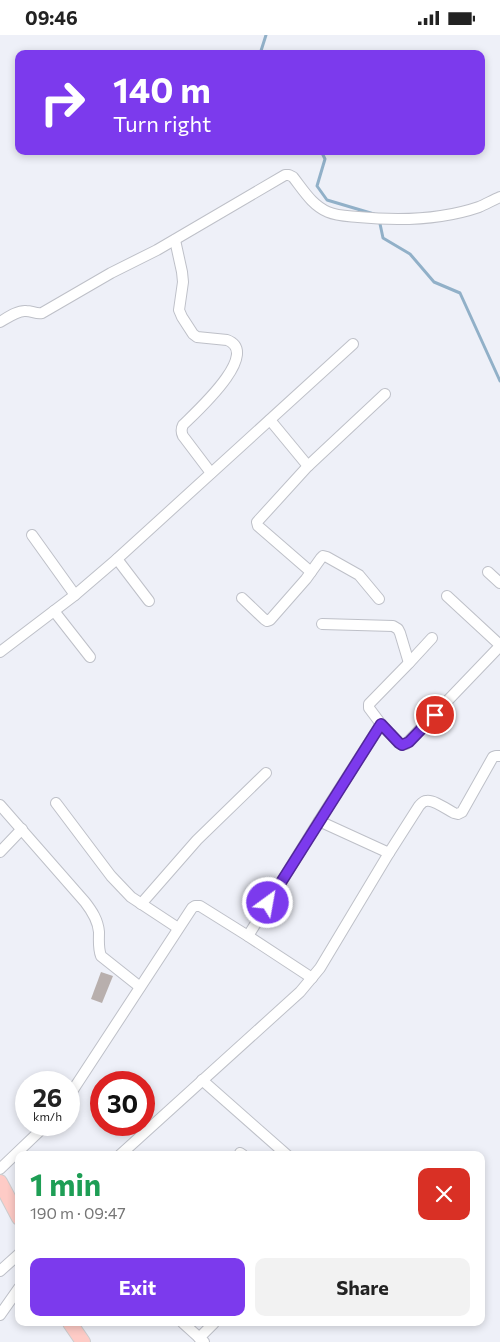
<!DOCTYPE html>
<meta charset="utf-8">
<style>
:root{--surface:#fff;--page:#f2f2f2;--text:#222;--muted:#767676;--accent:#7c3aed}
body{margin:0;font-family:Commissioner,sans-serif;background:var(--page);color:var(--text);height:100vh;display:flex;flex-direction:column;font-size:19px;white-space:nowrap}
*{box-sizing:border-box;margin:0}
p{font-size:16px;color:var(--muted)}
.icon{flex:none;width:28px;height:28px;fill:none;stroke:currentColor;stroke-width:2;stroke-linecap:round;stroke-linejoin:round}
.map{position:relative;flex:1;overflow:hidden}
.drawer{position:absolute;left:15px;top:1116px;width:470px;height:175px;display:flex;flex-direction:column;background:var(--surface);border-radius:10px;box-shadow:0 2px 8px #0003}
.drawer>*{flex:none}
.banner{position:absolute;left:15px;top:15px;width:470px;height:105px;border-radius:10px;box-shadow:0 2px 8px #0003;background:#7c3aed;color:#fff;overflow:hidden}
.speed{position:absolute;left:15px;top:1036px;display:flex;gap:10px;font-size:25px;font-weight:700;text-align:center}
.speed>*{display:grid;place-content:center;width:65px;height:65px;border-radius:50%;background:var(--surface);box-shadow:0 2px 8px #0003;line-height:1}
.speed small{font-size:12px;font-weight:400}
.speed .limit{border:8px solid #d22;background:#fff;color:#111}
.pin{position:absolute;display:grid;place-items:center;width:42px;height:42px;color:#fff;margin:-21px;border:2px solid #fff;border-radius:50%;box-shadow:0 1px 5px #0007}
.me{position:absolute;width:55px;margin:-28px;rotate:32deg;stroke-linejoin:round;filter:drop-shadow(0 0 4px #0008)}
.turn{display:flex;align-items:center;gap:18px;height:105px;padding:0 15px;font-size:22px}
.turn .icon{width:65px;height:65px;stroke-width:2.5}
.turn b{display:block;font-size:35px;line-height:42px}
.round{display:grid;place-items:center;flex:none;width:52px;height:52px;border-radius:10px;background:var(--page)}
.summary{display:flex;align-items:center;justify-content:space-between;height:85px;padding:0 15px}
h1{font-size:30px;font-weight:700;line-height:38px;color:#1e9e55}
.primary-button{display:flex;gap:10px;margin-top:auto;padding:10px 15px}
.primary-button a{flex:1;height:58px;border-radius:10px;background:var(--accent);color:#fff;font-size:20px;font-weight:700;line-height:58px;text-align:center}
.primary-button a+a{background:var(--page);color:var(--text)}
.status{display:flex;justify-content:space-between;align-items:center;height:35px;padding:0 25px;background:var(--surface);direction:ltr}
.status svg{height:14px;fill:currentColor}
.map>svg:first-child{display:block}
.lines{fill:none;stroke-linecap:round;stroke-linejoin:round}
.stream{stroke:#91b0c8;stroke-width:3}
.building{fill:#b8afad}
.minor-casing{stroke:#bec0c8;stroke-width:12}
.major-casing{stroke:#cdcdce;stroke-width:16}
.minor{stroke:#fff;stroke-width:10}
.major{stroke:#fecbc6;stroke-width:14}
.route-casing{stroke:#51269a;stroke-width:12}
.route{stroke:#7c3aed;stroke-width:9}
</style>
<div class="status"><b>09:46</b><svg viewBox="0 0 49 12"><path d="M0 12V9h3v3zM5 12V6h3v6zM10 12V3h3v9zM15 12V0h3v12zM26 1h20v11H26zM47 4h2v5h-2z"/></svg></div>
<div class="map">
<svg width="500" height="1307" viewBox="0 0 500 1307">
<rect width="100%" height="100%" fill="#eef0f8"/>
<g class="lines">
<g class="stream">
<path d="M260,19L266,0"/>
<path d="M321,116L325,124L317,151L327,165L374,179"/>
<path d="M379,184L383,203L410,219L434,247L460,258L500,346"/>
</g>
</g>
<path class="building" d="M101,937L113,941L102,968L91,964Z"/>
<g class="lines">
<g class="minor-casing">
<g id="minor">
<path d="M175,205L182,237L183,247L179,275L182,282L193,299L197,302L227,305C262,318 195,378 183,390C181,394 181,397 183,401L211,438"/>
<path d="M0,287C7,283 18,275 26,276C32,276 36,279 42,278L111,238L157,215L285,140H289L293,142C304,156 312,170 328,177C337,181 348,181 358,182C398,186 441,185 479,172C486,169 493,165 500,162"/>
<path d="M270,385L308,431"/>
<path d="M32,500L75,560"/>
<path d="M117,524L149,566"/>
<path d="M311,537L258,491L257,487L308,431L385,359"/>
<path d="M488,537L500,548"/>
<path d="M447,561L500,610"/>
<path d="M242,563L264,584L267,586L270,585L306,544L321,523L323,521L327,522L359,540L379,564"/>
<path d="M54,576L90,622"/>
<path d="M322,589L393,591L398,594L400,598L409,628"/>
<path d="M0,617L75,560L117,524L353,309"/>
<path d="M381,689L369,673V669L409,628L432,603"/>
<path d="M56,768L111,841L131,862L178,893"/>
<path d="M0,770L85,867C92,876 98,885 99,897C99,906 98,913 101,921L140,952"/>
<path d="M0,817L22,794"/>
<path d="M389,818L419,771C421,769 423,766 426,766C433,764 448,775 454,778L458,779L462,777L493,722L496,721H500"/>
<path d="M141,869L197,805L266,738"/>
<path d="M312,943L248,901L319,786"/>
<path d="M202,1045L287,1120"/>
<path d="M69,1061L192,873L195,871H200L248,901"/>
<path d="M240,1118L243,1120"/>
<path d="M120,1120L300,957L320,933L389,818L319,786L381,689L399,708L402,710L406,709L500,611"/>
<path d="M0,1134L46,1090"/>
<path d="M0,1236L19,1219"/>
<path d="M0,1280L19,1253"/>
<path d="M183,1288L204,1307"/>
<path d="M199,1303L214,1288"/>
</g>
</g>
<g class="major-casing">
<g id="major">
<path d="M0,1147L19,1183"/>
<path d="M70,1288L83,1307"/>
</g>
</g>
<use href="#minor" class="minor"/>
<use href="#major" class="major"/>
</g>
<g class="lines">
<g class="route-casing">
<path id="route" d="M268,868L381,689L399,708L402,710L409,707L435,680"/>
</g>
<use href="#route" class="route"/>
</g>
</svg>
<div class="speed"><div>26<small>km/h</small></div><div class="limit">30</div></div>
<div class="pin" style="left:435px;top:680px;background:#d93025"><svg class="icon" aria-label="arrive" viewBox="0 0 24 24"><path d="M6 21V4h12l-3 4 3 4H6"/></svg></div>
<svg class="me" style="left:268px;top:868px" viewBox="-20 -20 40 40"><circle r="17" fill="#7c3aed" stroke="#fff" stroke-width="3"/><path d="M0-11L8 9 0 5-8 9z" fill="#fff"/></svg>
<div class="banner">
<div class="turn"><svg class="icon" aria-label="right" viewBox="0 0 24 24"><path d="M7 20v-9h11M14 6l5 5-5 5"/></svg><div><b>140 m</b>Turn right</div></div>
</div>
<section class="drawer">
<div class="summary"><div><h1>1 min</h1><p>190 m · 09:47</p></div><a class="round" style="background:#d93025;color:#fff"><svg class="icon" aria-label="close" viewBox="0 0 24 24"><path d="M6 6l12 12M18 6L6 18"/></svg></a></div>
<div class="primary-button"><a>Exit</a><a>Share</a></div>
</section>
</div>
